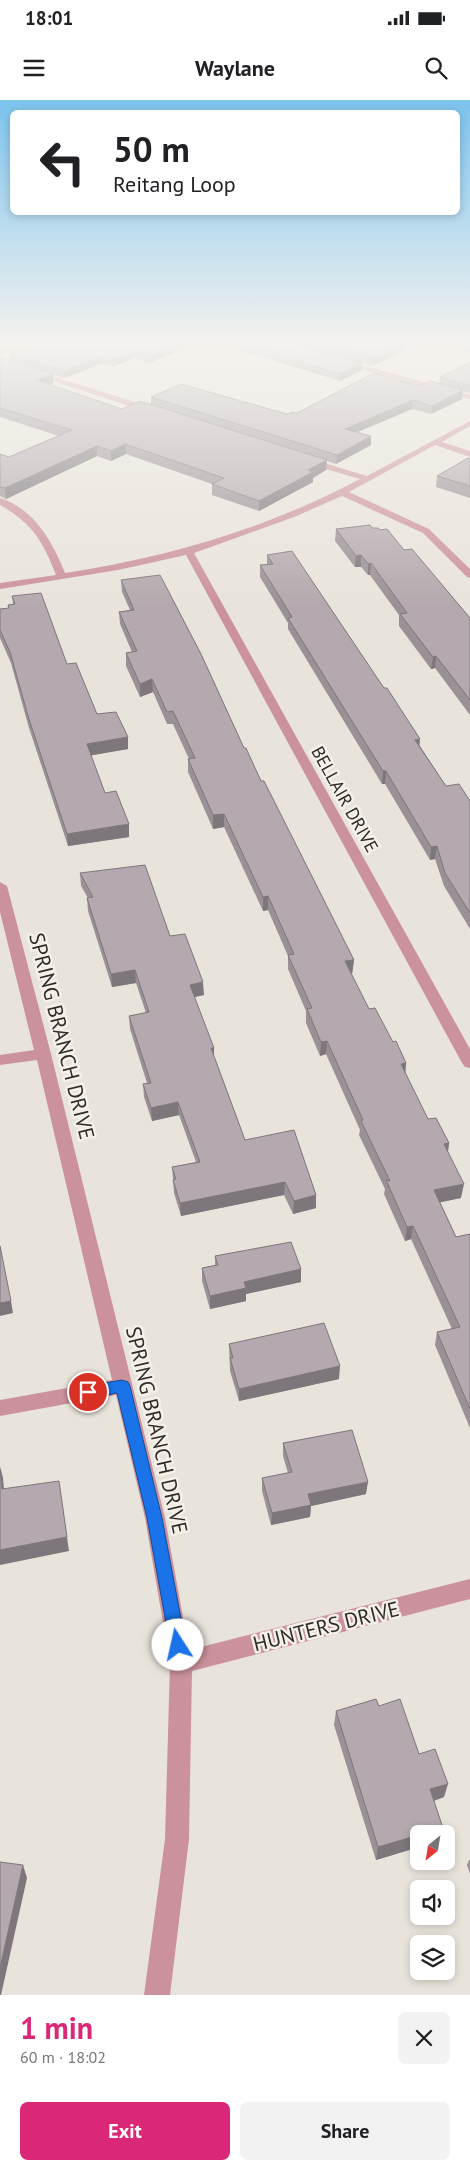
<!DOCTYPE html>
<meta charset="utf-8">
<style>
:root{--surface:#fff;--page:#f2f2f2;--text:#202124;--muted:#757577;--accent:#db2777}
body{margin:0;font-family:"PT Sans",sans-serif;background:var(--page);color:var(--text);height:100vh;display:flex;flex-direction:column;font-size:19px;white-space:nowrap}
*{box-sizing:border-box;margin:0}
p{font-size:16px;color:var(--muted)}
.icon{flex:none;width:28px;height:28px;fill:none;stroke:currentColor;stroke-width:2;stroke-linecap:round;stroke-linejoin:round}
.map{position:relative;height:1895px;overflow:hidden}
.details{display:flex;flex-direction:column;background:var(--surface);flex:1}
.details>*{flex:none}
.guide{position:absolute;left:10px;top:10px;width:450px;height:105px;border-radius:8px;box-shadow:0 2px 8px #0003;background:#fff;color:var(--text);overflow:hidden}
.needle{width:32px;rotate:210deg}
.fabs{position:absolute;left:410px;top:1725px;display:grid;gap:10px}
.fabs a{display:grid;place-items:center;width:45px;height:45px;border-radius:8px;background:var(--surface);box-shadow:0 2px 8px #0003;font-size:25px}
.pin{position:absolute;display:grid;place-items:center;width:42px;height:42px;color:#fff;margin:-21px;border:2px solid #fff;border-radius:50%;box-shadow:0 1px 5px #0007}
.me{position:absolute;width:55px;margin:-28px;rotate:350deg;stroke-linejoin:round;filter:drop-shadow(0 0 4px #0008)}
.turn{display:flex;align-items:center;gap:18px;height:105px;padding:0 20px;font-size:22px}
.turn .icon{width:65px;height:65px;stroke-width:2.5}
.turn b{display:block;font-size:35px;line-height:42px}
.round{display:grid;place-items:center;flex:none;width:52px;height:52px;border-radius:8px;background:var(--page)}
.headline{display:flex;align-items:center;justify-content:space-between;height:85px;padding:0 20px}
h1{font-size:30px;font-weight:600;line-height:38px;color:var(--accent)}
.action{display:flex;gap:10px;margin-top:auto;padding:10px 20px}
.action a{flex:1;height:58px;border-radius:8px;background:var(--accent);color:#fff;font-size:20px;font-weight:600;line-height:58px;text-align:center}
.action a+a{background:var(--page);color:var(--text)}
.status{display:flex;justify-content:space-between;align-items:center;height:35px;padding:0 25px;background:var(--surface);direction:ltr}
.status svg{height:14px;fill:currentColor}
header{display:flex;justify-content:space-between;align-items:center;height:65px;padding:0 20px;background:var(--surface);font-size:22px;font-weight:600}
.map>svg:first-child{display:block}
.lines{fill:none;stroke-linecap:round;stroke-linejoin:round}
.minor{fill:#cc929c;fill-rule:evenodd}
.wall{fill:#9a9196}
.shaded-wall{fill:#7d767a}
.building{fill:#b3a9ae;stroke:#7d767a}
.route{fill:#1a73e8;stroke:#114b97}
.labels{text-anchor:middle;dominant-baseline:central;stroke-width:5;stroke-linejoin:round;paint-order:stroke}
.street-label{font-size:18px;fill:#2e2c29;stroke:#f6f1e8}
.near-street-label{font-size:21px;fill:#2e2c29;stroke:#f6f1e8}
</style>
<div class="status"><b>18:01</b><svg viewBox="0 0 49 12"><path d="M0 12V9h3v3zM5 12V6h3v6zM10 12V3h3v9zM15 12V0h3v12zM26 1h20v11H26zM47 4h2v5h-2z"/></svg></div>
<header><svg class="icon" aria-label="menu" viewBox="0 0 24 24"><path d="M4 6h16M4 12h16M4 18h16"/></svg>Waylane<svg class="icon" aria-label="search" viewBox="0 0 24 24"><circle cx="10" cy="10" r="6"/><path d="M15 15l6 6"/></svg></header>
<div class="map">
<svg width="470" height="1895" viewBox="0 0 470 1895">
<rect width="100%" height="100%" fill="#e9e4db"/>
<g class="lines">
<g class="minor">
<path d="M30,241H40L0,256V251Z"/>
<path d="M340,259L470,295V299L340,263Z"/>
<path d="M0,260L154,308L155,310L148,312L0,264Z"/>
<path d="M470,321V326L442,342L470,351V357L435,345L349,392L429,429L470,469V478L467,477L423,433L342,396L294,417L194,453L470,949V968L465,967L462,963L186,455L118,470L0,489V483L56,475C43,441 32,423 0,405V398C35,409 53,443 65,473C169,457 268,428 360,379L305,363V359H311L367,376Z"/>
<path d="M0,782L7,786L51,954L165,1418L189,1550L470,1479V1499L192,1571L189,1739L170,1895H144L165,1739L170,1563L145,1418L116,1295L0,1316V1300L112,1280L37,960L0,965V955L34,950L0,812Z"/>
</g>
</g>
<g class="wall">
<path d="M47,241H470V252L424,241L372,266L363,263L362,270L340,281L243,251L241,252L203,241L149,263L134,258L113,267L100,264L65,278L53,275V283L49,285L122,309L151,305V297L287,314L297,313L419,286L439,283L440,277L470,262V293L463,291L462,299L431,314L412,309L357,332L371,345L336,364L327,361L326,370L313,378V382L259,411L212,395V384L126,354L111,361L97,356L6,399L0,396V354L9,357L59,336L0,317V257L11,260L10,254Z"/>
<path d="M470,359V398L436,387L437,376Z"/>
<path d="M372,428L380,430L404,450L470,518V615L435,568L431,569L399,526V515L370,475H368L361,467H355L335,441L336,429Z"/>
<path d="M267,455L420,646L446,686L470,701V829L444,786L435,759L430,760L385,684H382L288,529V523L260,477V465L267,464Z"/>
<path d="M121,480L244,648L354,860L352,874H351L369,909L393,942L406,963L405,973L428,1019L449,1043L448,1052L461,1098L440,1102L456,1137L470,1134V1328L435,1245L437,1232L452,1229L411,1139L405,1141L384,1094L385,1089L359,1035L360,1030L326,954L320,956L306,923V911L288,869V856L268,810L263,811L224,727L213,729L188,672V659H189L173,624H167L153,592L140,597L126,566V553L132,552L120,524L119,512L130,510L122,492Z"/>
<path d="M12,496L67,564L97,614L128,637V649L91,655L105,693L129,737L68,746L29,628L11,563L0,538V509L9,508L8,505L13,504Z"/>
<path d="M80,773L170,836L204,895L194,897L214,957L245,1040L316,1108L293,1114L284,1095L181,1116L174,1093L172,1067L196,1062L179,1015L152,1021L144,997L143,984L147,983L130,929L129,916L146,913L136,883L112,887L88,811L87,798H88L81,786Z"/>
<path d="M215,1156L301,1169V1182L246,1194V1201L210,1209L202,1181V1168L215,1165Z"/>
<path d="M229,1244L339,1279L239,1301L230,1271Z"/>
<path d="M283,1343L366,1394L311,1406L310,1417L271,1425L262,1391V1378L288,1373L283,1356Z"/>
<path d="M379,1606L419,1654L444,1697L434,1701L443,1728L441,1734H419V1747L376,1760L334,1625L336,1611Z"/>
<path d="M469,1760H470V1774L467,1765Z"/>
</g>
<g class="shaded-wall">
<path d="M186,241H203L149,263V256Z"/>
<path d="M410,241H424L372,266L373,258Z"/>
<path d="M243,244V251L241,252V245Z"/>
<path d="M134,251V258L113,267V260Z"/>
<path d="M100,257V264L65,278L64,271Z"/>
<path d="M363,263L362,270L340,281V274Z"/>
<path d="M53,274V283L36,290V280Z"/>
<path d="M463,290L462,299L431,314L432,306Z"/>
<path d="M413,300L412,309L344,338L345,329Z"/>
<path d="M371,336V345L336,364L337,355Z"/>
<path d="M125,344L126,354L111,361V351Z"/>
<path d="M97,346V356L6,399L5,388Z"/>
<path d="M327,360L326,370L313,378V382L259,411V401L308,370Z"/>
<path d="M361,455V467H355L356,456Z"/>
<path d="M371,463L370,475H368V464Z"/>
<path d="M436,556L435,568L431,569L433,557Z"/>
<path d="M152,579L153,592L140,597V584Z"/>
<path d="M128,637V649L88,656L87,644Z"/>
<path d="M420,639L419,651L415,640Z"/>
<path d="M383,671H386L385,684H382Z"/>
<path d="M224,714V727L213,729V715Z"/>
<path d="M129,724V737L68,746L67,734Z"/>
<path d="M437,746L435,759L430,760L431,747Z"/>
<path d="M268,796V810L263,811V797Z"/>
<path d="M354,860L352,874L344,875L345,861Z"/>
<path d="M135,870L136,883L112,887L111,874Z"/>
<path d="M203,882L204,895L190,898V885Z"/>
<path d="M327,941L326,954L320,956L321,942Z"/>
<path d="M211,948H214V961Z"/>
<path d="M406,963L405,977L401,964Z"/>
<path d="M178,1002L179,1015L152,1021L151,1008Z"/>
<path d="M449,1043L447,1057L444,1044Z"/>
<path d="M285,1082L284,1095L181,1116L180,1103Z"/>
<path d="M464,1084L461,1098L432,1104L434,1090Z"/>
<path d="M316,1095V1108L293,1114L294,1101Z"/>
<path d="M413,1126L411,1139L405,1141L407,1127Z"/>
<path d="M301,1169V1182L246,1194V1201L210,1209V1196L244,1182Z"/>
<path d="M11,1201L13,1213L0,1216V1203Z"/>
<path d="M340,1266L339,1279L239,1301V1289Z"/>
<path d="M0,1366L3,1378L5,1403L2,1389Z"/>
<path d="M59,1381L69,1451L0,1465V1450Z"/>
<path d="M368,1382L366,1394L311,1406L310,1417L271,1425L272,1413L308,1394Z"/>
<path d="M448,1684L444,1697L426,1703L430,1689Z"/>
<path d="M443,1728L441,1734H423Z"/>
<path d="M419,1735V1747L376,1760L378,1747Z"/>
<path d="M23,1765L27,1778L1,1895H0V1868Z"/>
</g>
<g class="building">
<path d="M47,241H186L149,256L134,251L113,260L100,257L64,271L10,254Z"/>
<path d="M226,241H283L363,263L340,274L243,244L241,245Z"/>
<path d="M308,241H410L373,258Z"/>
<path d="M454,241H470V245Z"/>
<path d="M0,257L53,274L36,280L122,309L140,301L327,360L308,370L313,372L259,401L212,384L224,378L125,344L111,351L97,346L5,388L0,387V354L9,357L72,330L0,308Z"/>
<path d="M470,262V286L440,277Z"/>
<path d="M374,273L419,286L430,281L463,290L432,306L413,300L345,329L371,336L337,355L151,297L181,284L287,314L293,312L297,313Z"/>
<path d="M468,358L470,359V386L437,376Z"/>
<path d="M370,425L372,428H378L380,430L387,429L404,450L412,449L470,518V600L436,556L433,557L400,514L407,513L371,463L368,464L361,455L356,456L336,429Z"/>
<path d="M292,451L384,588H387L420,639L415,640L446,686L459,684L470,701V813L445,773L437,746L431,747L386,671H383L288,518L292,517L260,465L273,464L267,455Z"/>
<path d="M160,475L201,554L244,648H246L261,681H264L354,860L345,861L369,909L375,908L393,942L396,941L406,963L401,964L428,1019L436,1018L449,1043L444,1044L464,1084L434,1090L456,1137L470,1134V1309L437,1232L460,1227L413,1126L407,1127L386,1080L390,1081L361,1021L363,1020L327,941L321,942L307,909L312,908L288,855L294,854L268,796L263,797L224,714L213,715L188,659L195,658L173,611L167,612L152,579L140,584L126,553L137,551L119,512L134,510L121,480Z"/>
<path d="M41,493L67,564L76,563L97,614L116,612L128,637L87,644L105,693L116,691L129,724L67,734L28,616L10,552L0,530V509L9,508L8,505L15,504L12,496Z"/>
<path d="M145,765L170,836L185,834L203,882L190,885L214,948H211L245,1040L294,1030L316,1095L294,1101L285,1082L180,1103L173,1080L176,1079L172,1067L200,1062L178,1002L151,1008L143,984L151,983L129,916L149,912L135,870L111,874L87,798L93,797L80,773Z"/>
<path d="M291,1142L301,1169L244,1182L246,1188L210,1196L202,1168L218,1165L215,1156Z"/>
<path d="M0,1146L11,1201L0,1203Z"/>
<path d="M324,1223L340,1266L239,1289L230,1258H233L229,1244Z"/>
<path d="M352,1330L368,1382L308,1394L311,1405L272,1413L262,1378L292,1372L283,1343Z"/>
<path d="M0,1369L2,1389L59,1381L67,1437L0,1450Z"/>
<path d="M376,1599L379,1606L400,1599L419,1654L435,1649L448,1684L430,1689L443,1728L423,1734H419V1735L378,1747L336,1611Z"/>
<path d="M0,1762L23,1765L0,1868Z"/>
</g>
<linearGradient id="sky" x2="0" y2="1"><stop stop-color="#7cc3ee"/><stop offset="0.48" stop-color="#f5f3ef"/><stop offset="1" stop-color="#f5f3ef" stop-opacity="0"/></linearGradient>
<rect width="470" height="506" fill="url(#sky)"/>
<path class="route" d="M122,1280L128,1282L130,1286L162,1418L186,1545L184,1551L178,1553L172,1551L170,1545L147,1418L117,1293L88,1299L82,1297L80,1292L82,1288L88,1286Z"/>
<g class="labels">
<g class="street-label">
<text transform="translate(345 699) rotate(61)">BELLAIR DRIVE</text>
</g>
<g class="near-street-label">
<text transform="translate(62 936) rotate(76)">SPRING BRANCH DRIVE</text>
<text transform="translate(157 1330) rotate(77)">SPRING BRANCH DRIVE</text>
<text transform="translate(326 1526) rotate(-14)">HUNTERS DRIVE</text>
</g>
</g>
</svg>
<div class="fabs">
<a><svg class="needle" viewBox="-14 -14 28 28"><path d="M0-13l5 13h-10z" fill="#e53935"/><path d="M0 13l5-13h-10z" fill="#757577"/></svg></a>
<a><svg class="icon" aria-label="sound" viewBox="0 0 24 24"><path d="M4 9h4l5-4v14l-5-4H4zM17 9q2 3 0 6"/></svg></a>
<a><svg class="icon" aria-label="layers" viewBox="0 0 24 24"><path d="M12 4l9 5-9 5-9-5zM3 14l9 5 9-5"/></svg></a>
</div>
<div class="pin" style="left:88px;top:1292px;background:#d93025"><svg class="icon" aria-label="arrive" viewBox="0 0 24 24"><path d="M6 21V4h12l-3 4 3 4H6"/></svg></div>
<svg class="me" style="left:178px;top:1545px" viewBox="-20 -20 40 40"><circle r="19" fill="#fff"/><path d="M0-13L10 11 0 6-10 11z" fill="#1a73e8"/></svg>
<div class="guide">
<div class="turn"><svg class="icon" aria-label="left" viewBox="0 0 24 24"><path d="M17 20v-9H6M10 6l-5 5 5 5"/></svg><div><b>50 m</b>Reitang Loop</div></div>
</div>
</div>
<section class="details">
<div class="headline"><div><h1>1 min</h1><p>60 m · 18:02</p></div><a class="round"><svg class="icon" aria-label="close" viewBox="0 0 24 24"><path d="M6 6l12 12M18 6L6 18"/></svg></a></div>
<div class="action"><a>Exit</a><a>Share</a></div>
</section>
